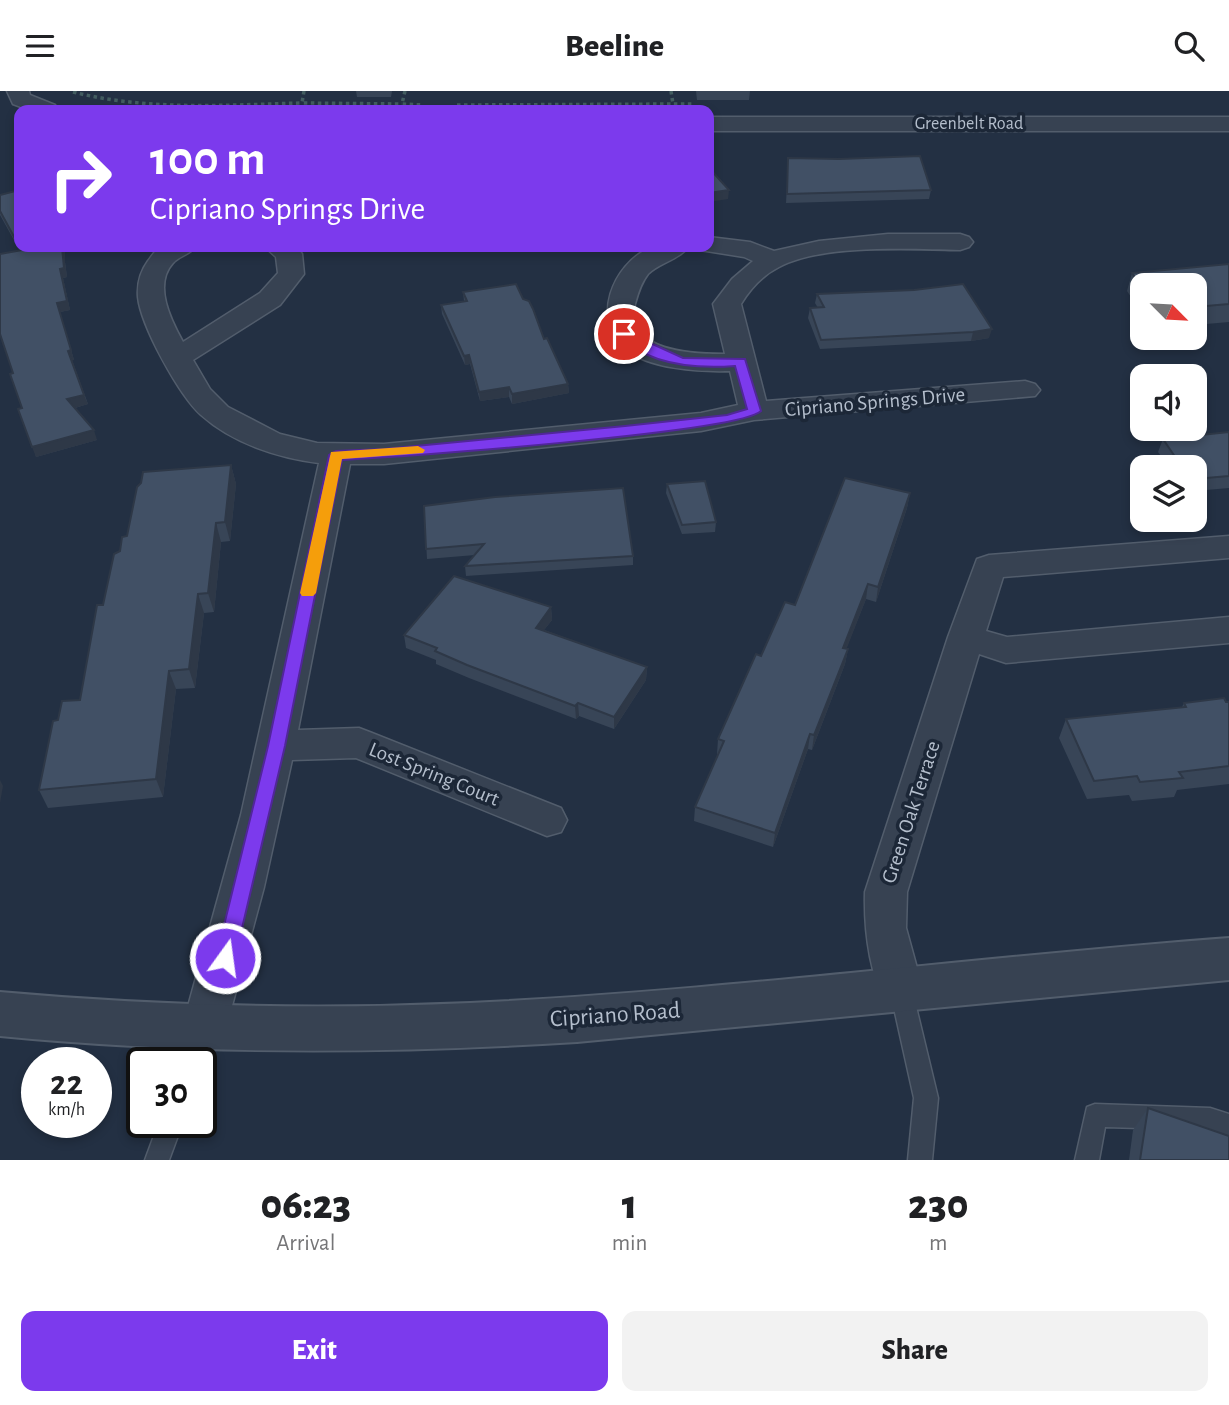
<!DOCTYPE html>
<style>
:root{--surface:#fff;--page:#f2f2f2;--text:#202124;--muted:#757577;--accent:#7c3aed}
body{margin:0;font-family:"Alegreya Sans",sans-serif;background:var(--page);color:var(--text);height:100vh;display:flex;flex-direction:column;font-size:26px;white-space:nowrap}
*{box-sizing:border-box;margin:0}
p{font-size:23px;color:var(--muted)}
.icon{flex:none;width:38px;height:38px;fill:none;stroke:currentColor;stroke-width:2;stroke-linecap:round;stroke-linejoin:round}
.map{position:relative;height:1069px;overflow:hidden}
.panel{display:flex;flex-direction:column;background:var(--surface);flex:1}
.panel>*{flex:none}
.hud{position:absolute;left:14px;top:14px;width:700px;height:147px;border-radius:14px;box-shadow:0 4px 10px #0003;background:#7c3aed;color:#fff;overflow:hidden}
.needle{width:46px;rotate:114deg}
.tools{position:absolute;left:1130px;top:182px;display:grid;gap:14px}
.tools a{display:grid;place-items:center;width:77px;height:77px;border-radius:14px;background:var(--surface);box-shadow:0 4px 10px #0003;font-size:35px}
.speed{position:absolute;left:21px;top:956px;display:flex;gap:14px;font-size:35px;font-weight:700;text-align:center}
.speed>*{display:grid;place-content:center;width:91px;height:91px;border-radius:50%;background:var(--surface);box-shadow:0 4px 10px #0003;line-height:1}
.speed small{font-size:18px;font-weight:400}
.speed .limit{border:4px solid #111;border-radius:10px;background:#fff;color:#111}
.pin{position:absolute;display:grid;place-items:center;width:60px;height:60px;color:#fff;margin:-30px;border:4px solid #fff;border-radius:50%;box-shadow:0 2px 7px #0007}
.me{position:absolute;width:77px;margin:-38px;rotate:14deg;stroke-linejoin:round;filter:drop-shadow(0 0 5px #0008)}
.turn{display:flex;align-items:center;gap:24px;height:147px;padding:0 21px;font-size:32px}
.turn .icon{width:91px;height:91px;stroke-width:2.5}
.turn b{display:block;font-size:49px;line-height:60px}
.eta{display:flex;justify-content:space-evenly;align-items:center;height:119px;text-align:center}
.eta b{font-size:42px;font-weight:800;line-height:49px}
.primary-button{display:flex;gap:14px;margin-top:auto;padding:14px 21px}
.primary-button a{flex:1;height:80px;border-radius:14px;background:var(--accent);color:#fff;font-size:28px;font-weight:800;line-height:80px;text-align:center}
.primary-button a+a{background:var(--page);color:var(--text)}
header{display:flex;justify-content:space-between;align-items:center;height:91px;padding:0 21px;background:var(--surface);font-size:32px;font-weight:800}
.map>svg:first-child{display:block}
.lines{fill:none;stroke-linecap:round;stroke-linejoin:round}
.service-casing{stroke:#525d6c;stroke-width:3}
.minor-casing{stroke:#525d6c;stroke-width:3}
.tertiary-casing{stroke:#525d6c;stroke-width:4}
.path{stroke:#435d60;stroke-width:3.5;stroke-dasharray:3.5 3.5;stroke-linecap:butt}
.service{fill:#374252;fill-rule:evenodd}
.minor{fill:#374252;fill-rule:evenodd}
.tertiary{fill:#374252;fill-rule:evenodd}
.wall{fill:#384557}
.shaded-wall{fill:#2e3847}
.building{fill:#415065;stroke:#2e3847;stroke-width:2}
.route{fill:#7c3aed;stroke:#51269a;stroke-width:2}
.slow{fill:#f59e0b}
.labels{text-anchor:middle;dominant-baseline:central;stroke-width:7;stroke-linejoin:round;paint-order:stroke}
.far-street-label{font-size:18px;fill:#b4becc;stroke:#1c2737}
.street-label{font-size:21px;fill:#b4becc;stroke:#1c2737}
.near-street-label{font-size:24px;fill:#b4becc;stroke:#1c2737}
</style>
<header><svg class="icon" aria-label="menu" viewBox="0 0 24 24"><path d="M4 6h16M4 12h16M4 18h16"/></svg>Beeline<svg class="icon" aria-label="search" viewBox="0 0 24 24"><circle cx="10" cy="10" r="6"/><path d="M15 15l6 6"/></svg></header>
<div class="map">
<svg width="1229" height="1069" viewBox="0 0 1229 1069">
<rect width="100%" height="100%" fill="#233043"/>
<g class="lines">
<g class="service-casing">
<g id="service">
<path d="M901,889L909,892L912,899L938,1007L932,1069H908L914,1007L890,899L893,892Z"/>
<path d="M204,927L212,930L215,937L201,976V971H181L196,930Z"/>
<path d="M1095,1013L1210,1017L1229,1023V1045L1210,1039L1105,1036L1099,1069H1075L1087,1016Z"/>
<path d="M159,1031H183L169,1069H145Z"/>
</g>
</g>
<g class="minor-casing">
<g id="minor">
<path d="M7,0H29L30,4L55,14L58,19H29L13,13Z"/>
<rect x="709" y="26" width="520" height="14"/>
<path d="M888,143H960L969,146L973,151L969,156L960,159C912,158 821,153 779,176C763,184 750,198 741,213L766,310L1025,290L1035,293L1040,299L1035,305L754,329L701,340L384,373H350L298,639L359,637L372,642L561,717L567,729L561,741L547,745L356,667L292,669L264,796L226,937L220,952L204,958L188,952L182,937L241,724L319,372C278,367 232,352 201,324C179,304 141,235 138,206C137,193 140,181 148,170C152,165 156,157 163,156C172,154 185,156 195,156C189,164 179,165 173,172C153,194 171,229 183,251L260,202L278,182L276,166L265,156L298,158L302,163L304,183L280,214L193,269L210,298L228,316L280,343L317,352L384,353L701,322L738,314L730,280C700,281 649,278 625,258C591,230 612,173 650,157C660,153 676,156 688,156C680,168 659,172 648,183C641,192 638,202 635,213C624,261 694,263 725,263L713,213L732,188L753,170L744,166L700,159L697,156H709V146L750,151L774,160L819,150Z"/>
<path d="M1229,445V467L1003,486L986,540L1007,546L1229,526V552L1006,572L979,563L907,801L906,837L923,899L917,913L901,919L885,913C869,878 864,839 865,801L948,546L977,468L989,464Z"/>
</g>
</g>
<g class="tertiary-casing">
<path id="tertiary" d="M1229,847V889L577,951C384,963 193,964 0,945V901C156,915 313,919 470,912C724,900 976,866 1229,847Z"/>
</g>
<g class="path">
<path d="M304,0L302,12L402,13"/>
<path d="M405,0L402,13L423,14"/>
<path d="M671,0L673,13H694"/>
<path d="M73,1C149,20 225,14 302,12"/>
<path d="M457,14L673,13"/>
</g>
<use href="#service" class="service"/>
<use href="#minor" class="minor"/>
<use href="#tertiary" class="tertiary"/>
</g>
<g class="wall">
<path d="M356,0H392L391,6H357Z"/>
<path d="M696,0H750L749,9H697Z"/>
<path d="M788,75L931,99L929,108L786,112Z"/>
<path d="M0,104L19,156H65V171L67,186L63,187L70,219L60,221L74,269H72L88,313L75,317L97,349L36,366L13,282L20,160L0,124Z"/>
<path d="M1229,173V231L1195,234V194H1143V224L1127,200L1132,182Z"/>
<path d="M914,199L989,247L971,250L820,258L808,227L810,217H818L815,212L817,203Z"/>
<path d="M463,201L523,208L568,293L569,302L512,313L509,306L480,310L470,273L465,274L442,223L441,214L464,210Z"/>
<path d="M1229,341V397L1195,400V376H1169L1158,361L1163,348Z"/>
<path d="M231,374L236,393L230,450L221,451L214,521L204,522L195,597L176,598L163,706L48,717L39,699L58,629L80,609L103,514L120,460L127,445Z"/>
<path d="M667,393L716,431L715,441L682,443L666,402Z"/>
<path d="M910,402L907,417L876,511L866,508L846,558H848L845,573L812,659L808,658L773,756L694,730L695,716L718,663H717L718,648L761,565L795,514Z"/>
<path d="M424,415L633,465V474L466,485L465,475L475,464L427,468Z"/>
<path d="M551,516L552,529L544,539L647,576L646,589L614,638L579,625L576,628L469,587L436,573V569L406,557L404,544Z"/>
<path d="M1229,611V693L1177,699L1174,706L1132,710L1129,704L1087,708L1059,647L1066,628L1182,616L1184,612Z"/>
<path d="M1148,1017L1229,1069H1129L1133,1039Z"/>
</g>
<g class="shaded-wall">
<path d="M729,99L728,108L709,111V102Z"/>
<path d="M62,156H65V171L67,186L63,187L70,219L60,221L74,269L71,270L57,212Z"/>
<path d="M992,238L989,247L971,250L973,241Z"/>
<path d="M469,264L470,273L465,274L464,265Z"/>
<path d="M568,293L569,302L512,313V303Z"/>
<path d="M509,296V306L480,310L479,301Z"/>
<path d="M84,304L88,313L71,318L67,308Z"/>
<path d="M94,339L97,349L36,366L32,356Z"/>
<path d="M231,374L236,393L230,450L225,431Z"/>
<path d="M910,402L907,417L876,511L878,496Z"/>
<path d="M216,432L221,451L214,521L208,502Z"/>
<path d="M868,493L866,508L841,572L843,557Z"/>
<path d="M198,503L204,522L195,597L189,578Z"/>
<path d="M551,516L552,529L536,549V537Z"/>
<path d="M848,558L845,573L812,659L814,644Z"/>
<path d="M647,576L646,589L614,638V626Z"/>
<path d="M169,580L176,598L163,706L156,688Z"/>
<path d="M578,612L579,625L576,628L575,615Z"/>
<path d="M810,643L808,658L773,756L775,742Z"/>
<path d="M0,689L3,695L0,712Z"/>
</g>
<g class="building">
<path d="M920,65L931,99L787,103L788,67L839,68Z"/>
<path d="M709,77L729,99L709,102Z"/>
<path d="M19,99V155L0,120V104Z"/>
<path d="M20,156H62L64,177L60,178L67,210L57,212L71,259L68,260L84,304L67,308L94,339L32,356L18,318L22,317L10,283L13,282L0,243V163L22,159Z"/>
<path d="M1229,173V213L1195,216V194H1143V197L1132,182Z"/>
<path d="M516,193L523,208L529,210L533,218L544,248L547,247L568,293L512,303L509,296L479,301L469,264L464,265L441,214L467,210L463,201Z"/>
<path d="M963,193L992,238L973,241L821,249L810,217L824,216L817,203L914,199Z"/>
<path d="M1229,341V385L1195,388V376H1182L1163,348Z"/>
<path d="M231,374L225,431L216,432L208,502L198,503L189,578L169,580L156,688L39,699L53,630L58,629L62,610L80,609L97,514H103L114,463L120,460L122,446L127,445L137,396L141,392L143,381Z"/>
<path d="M845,387L910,402L878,496L868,493L843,557L848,558L814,644L810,643L775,742L695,716L724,650L718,648L756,563L761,565L785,511L795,514Z"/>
<path d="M705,390L716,431L682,434L667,393Z"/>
<path d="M623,397L633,465L465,475L484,453L426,458L424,415L495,406Z"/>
<path d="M454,485L551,516L536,537L647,576L614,626L578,612L575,615L467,574L435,560L437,557L404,544Z"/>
<path d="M1224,607L1226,611H1229V675L1179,681L1183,687L1140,691L1137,685L1094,690L1066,628L1186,616L1184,612Z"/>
<path d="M1148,1017L1229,1045V1069H1140Z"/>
</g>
<path class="route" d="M624,240L683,267L745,268L761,320C738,342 395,366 342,369L285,655L235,867L232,874L225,876L218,874L216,867L268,655L329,364L336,360L384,358L625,335L727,324L747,318L735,275C695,278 647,274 617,243Z"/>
<path class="slow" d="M418,355L425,359L423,362L342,368L316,502L313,505H302L300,502L331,361Z"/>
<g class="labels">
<g class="far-street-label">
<text x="969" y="33">Greenbelt Road</text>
</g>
<g class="street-label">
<text transform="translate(875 311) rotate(-5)">Cipriano Springs Drive</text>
<text transform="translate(434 683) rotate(22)">Lost Spring Court</text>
<text transform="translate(911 721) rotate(-72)">Green Oak Terrace</text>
</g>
<g class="near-street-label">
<text transform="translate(615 924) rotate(-4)">Cipriano Road</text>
</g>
</g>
</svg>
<div class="tools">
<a><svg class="needle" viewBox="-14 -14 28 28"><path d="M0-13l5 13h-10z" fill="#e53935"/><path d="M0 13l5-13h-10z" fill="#757577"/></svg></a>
<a><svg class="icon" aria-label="sound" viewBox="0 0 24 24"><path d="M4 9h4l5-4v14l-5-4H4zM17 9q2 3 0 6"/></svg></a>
<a><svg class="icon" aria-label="layers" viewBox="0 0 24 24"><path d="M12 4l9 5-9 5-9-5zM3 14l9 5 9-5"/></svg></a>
</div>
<div class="speed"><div>22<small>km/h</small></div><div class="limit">30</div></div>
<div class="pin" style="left:624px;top:243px;background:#d93025"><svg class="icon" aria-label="arrive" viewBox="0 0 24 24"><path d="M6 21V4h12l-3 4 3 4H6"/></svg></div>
<svg class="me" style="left:225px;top:867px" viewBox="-20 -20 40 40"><circle r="17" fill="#7c3aed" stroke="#fff" stroke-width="3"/><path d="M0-11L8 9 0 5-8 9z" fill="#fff"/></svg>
<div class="hud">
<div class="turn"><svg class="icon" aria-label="right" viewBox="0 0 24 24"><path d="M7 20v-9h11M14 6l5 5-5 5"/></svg><div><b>100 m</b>Cipriano Springs Drive</div></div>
</div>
</div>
<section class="panel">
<div class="eta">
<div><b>06:23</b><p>Arrival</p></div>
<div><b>1</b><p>min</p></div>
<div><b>230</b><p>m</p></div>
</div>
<div class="primary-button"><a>Exit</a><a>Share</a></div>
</section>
